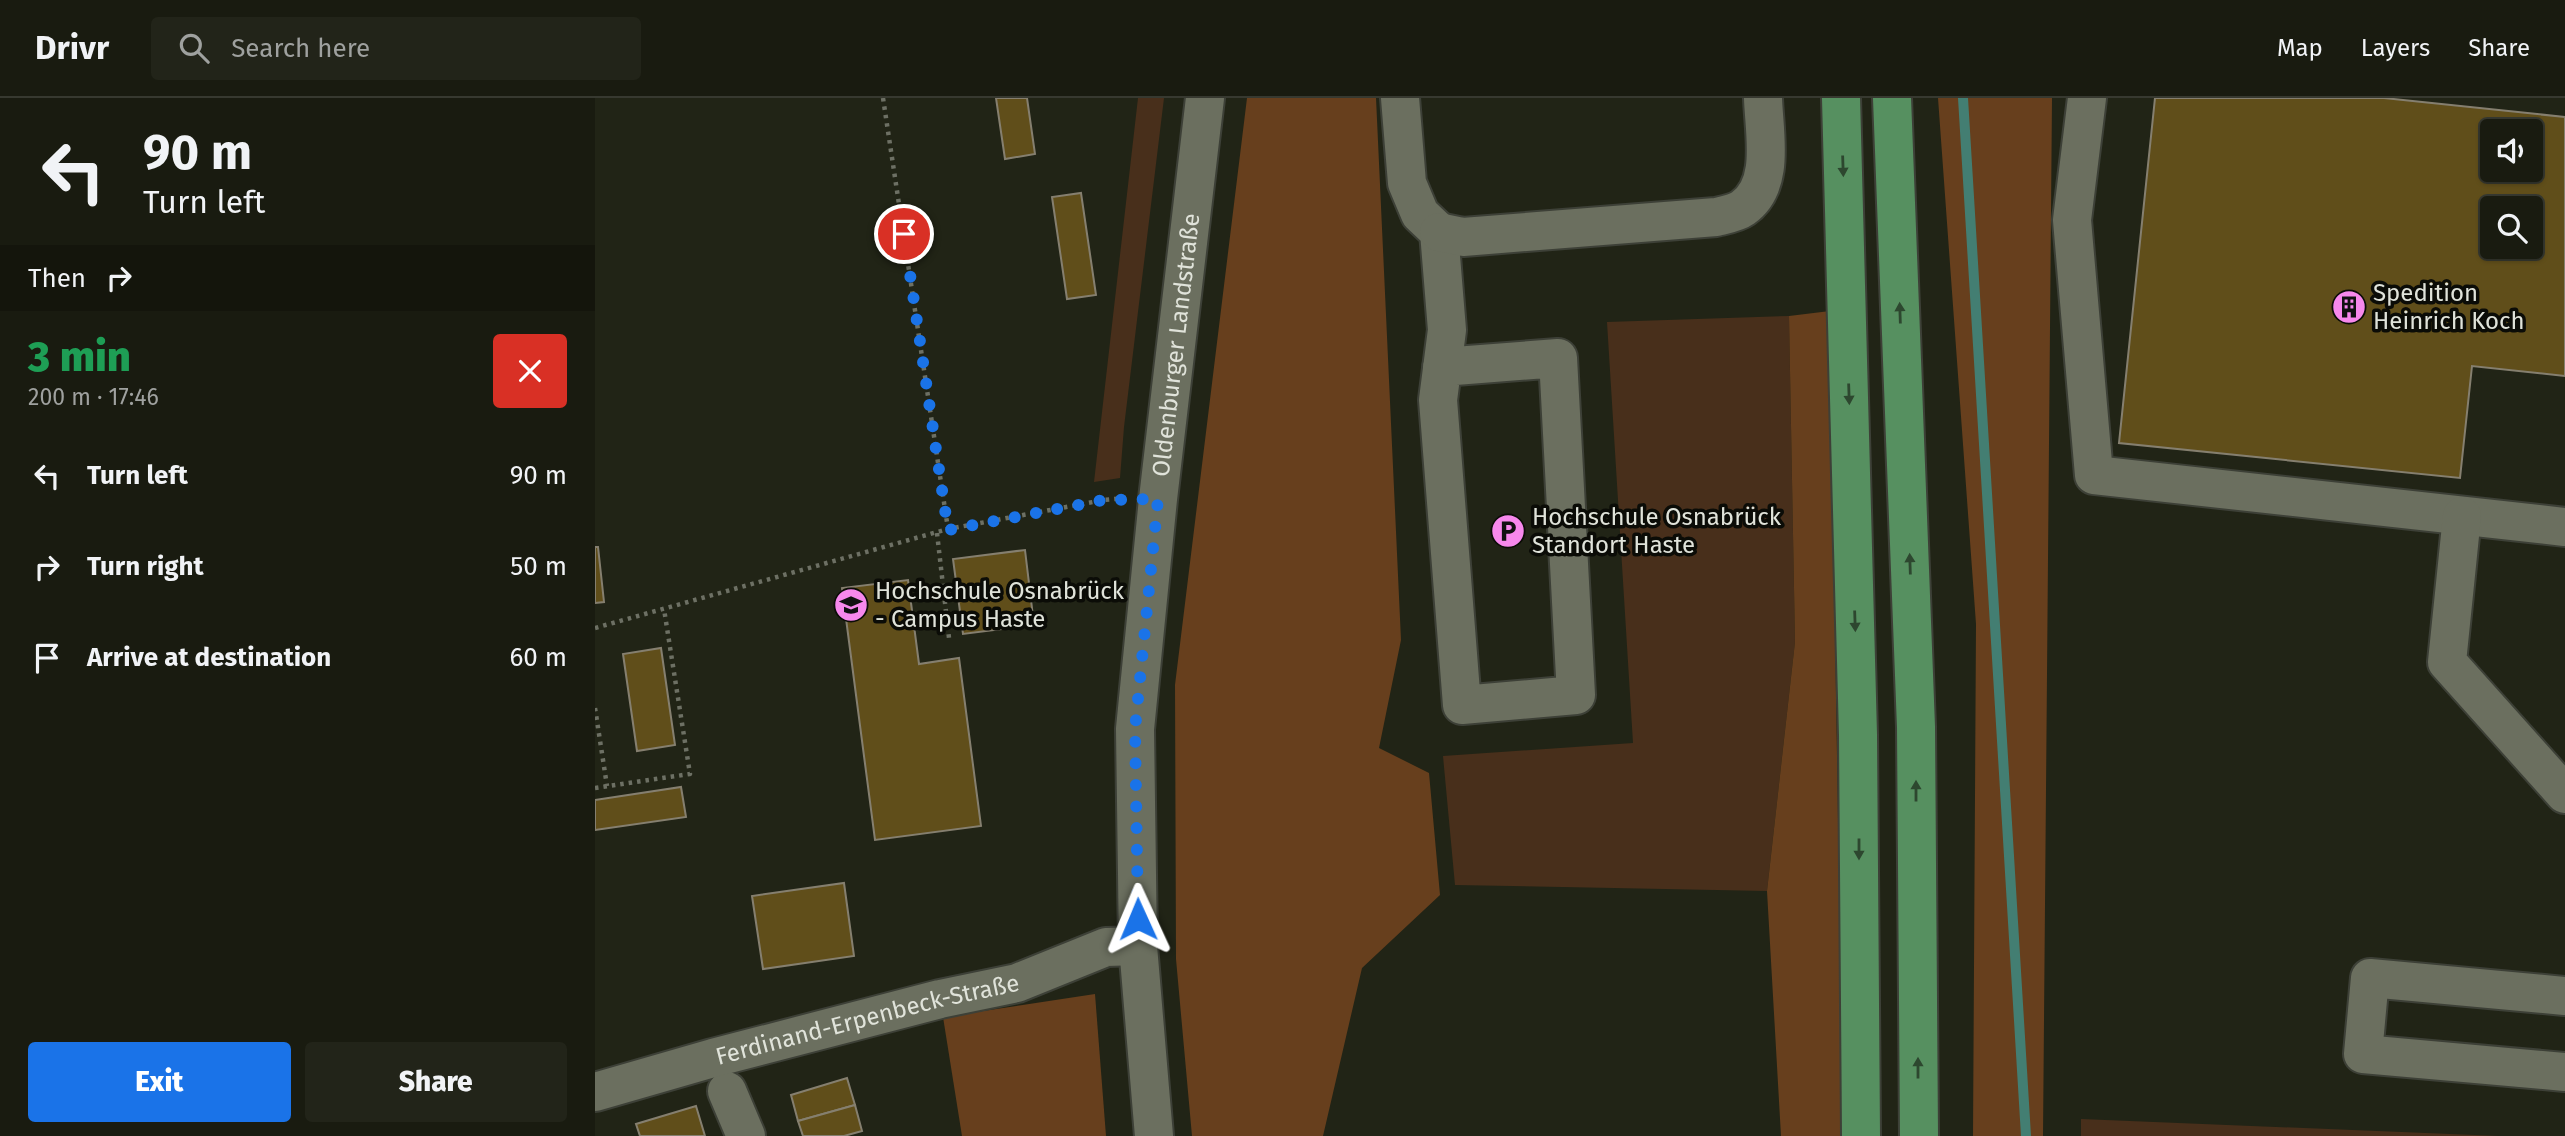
<!DOCTYPE html>
<meta charset="utf-8">
<style>
:root{--surface:#191b10;--page:#222419;--text:#f1f3f6;--muted:#9fa19f;--line:#373930;--accent:#1a73e8}
body{margin:0;font-family:"Fira Sans",sans-serif;background:var(--page);color:var(--text);height:100vh;display:flex;flex-direction:column;font-size:26px;white-space:nowrap}
*{box-sizing:border-box;margin:0}
p{font-size:23px;color:var(--muted)}
.icon{flex:none;width:38px;height:38px;fill:none;stroke:currentColor;stroke-width:2;stroke-linecap:round;stroke-linejoin:round}
.map{position:relative;flex:1;overflow:hidden}
.drawer{display:flex;flex-direction:column;background:var(--surface);width:595px}
.drawer>*{flex:none}
.banner{background:#191b10;color:var(--text);overflow:hidden}
.tools{position:absolute;left:1885px;top:21px;display:grid;gap:14px}
.tools a{display:grid;place-items:center;width:63px;height:63px;border-radius:7px;background:var(--surface);box-shadow:0 2px 5px #0004,0 0 0 2px var(--line);font-size:35px}
.pin{position:absolute;display:grid;place-items:center;width:60px;height:60px;color:#fff;margin:-30px;border:4px solid #fff;border-radius:50%;box-shadow:0 2px 7px #0007}
.me{position:absolute;width:77px;margin:-38px;rotate:359deg;stroke-linejoin:round;filter:drop-shadow(0 0 5px #0008)}
.turn{display:flex;align-items:center;gap:24px;height:147px;padding:0 28px;font-size:32px}
.turn .icon{width:91px;height:91px;stroke-width:2.5}
.turn b{display:block;font-size:49px;line-height:60px}
.then{display:flex;align-items:center;height:66px;padding:0 28px;background:#0003;gap:14px;font-size:26px}
.round{display:grid;place-items:center;flex:none;width:74px;height:74px;border-radius:7px;background:var(--page)}
.summary{display:flex;align-items:center;justify-content:space-between;height:119px;padding:0 28px}
h1{font-size:42px;font-weight:800;line-height:52px;color:#1e9e55}
.button{display:flex;gap:14px;margin-top:auto;padding:14px 28px}
.button a{flex:1;height:80px;border-radius:7px;background:var(--accent);color:#fff;font-size:28px;font-weight:800;line-height:80px;text-align:center}
.button a+a{background:var(--page);color:var(--text)}
ul{padding:0;list-style:none}
li{display:flex;align-items:center;gap:21px;height:91px;padding:0 28px}
li div{flex:1}
li b{display:block;font-size:26px}
li em{font-style:normal}
header{display:flex;align-items:center;gap:42px;box-sizing:border-box;height:98px;padding:0 35px;background:var(--surface);border-bottom:2px solid var(--line)}
header strong{font-size:33px}
nav{display:flex;gap:38px;margin-inline-start:auto;font-size:24px}
.search{width:490px;height:63px;background:var(--page);display:flex;align-items:center;gap:18px;box-sizing:border-box;padding:0 24px;border-radius:7px;color:var(--muted);font-size:26px}
main{display:flex;flex:1;min-height:0}
.map>svg:first-child{display:block}
.green{fill:#482f1b}
.forest{fill:#673f1d}
.lines{fill:none;stroke-linecap:round;stroke-linejoin:round}
.stream{stroke:#437e72;stroke-width:10}
.building{fill:#604e1a;stroke:#857f6f;stroke-width:2;fill-rule:evenodd}
.minor-casing{stroke:#3d4037;stroke-width:42}
.highway-casing{stroke:#3d4037;stroke-width:42}
.path{stroke:#6d7064;stroke-width:4.5;stroke-dasharray:3.5 5;stroke-linecap:butt}
.minor{stroke:#6b6f5f;stroke-width:38}
.highway{stroke:#569060;stroke-width:38}
.oneway{fill:#2d472f}
.route{stroke:#1a73e8;stroke-width:12;stroke-dasharray:0 21.6}
.labels{text-anchor:middle;dominant-baseline:central;stroke-width:7;stroke-linejoin:round;paint-order:stroke}
.poi-label{font-size:24px;fill:#e0e3da;stroke:#0b0c07;text-anchor:start}
.street-label{font-size:24px;fill:#e0e3da;stroke:#0b0c07}
</style>
<header>
<strong>Drivr</strong>
<div class="search"><svg class="icon" aria-label="search" viewBox="0 0 24 24"><circle cx="10" cy="10" r="6"/><path d="M15 15l6 6"/></svg>Search here</div>
<nav><a>Map</a><a>Layers</a><a>Share</a></nav>
</header>
<main>
<section class="drawer">
<div class="banner">
<div class="turn"><svg class="icon" aria-label="left" viewBox="0 0 24 24"><path d="M17 20v-9H6M10 6l-5 5 5 5"/></svg><div><b>90 m</b>Turn left</div></div>
<div class="then">Then<svg class="icon" aria-label="right" viewBox="0 0 24 24"><path d="M7 20v-9h11M14 6l5 5-5 5"/></svg></div>
</div>
<div class="summary"><div><h1>3 min</h1><p>200 m · 17:46</p></div><a class="round" style="background:#d93025;color:#fff"><svg class="icon" aria-label="close" viewBox="0 0 24 24"><path d="M6 6l12 12M18 6L6 18"/></svg></a></div>
<ul>
<li><svg class="icon" aria-label="left" viewBox="0 0 24 24"><path d="M17 20v-9H6M10 6l-5 5 5 5"/></svg><div><b>Turn left</b></div><em>90 m</em></li>
<li><svg class="icon" aria-label="right" viewBox="0 0 24 24"><path d="M7 20v-9h11M14 6l5 5-5 5"/></svg><div><b>Turn right</b></div><em>50 m</em></li>
<li><svg class="icon" aria-label="arrive" viewBox="0 0 24 24"><path d="M6 21V4h12l-3 4 3 4H6"/></svg><div><b>Arrive at destination</b></div><em>60 m</em></li>
</ul>
<div class="button"><a>Exit</a><a>Share</a></div>
</section>
<div class="map">
<svg width="1970" height="1038" viewBox="0 0 1970 1038">
<rect width="100%" height="100%" fill="#212416"/>
<g class="green">
<path d="M543,0H569L529,329L525,380L499,384Z"/>
<path d="M1194,218L1200,544L1172,793L860,787L848,658L1038,645L1012,224Z"/>
<path d="M1486,1021L1904,1038H1486Z"/>
</g>
<g class="forest">
<path d="M652,0H781L806,542L784,650L834,675L845,797L767,870L728,1038H597L581,861L580,587Z"/>
<path d="M1343,0H1457L1448,1038H1378L1381,526Z"/>
<path d="M1235,213L1248,1038H1186L1172,793L1200,544L1194,218Z"/>
<path d="M500,896L511,1038H367L348,919Z"/>
</g>
<g class="lines">
<path class="stream" d="M1368,0L1431,1038"/>
</g>
<g class="building">
<path d="M401,0H432L440,56L410,61Z"/>
<path d="M1560,0H1789L1970,19V278L1877,268L1865,380L1524,345ZM1897,33H1936V72H1897ZM1897,110H1936V149H1897Z"/>
<path d="M486,95L501,197L472,201L457,99Z"/>
<path d="M0,449H3L9,504L0,505Z"/>
<path d="M430,452L439,527L368,536L358,461Z"/>
<path d="M313,482L324,566L364,560L386,728L280,742L247,490Z"/>
<path d="M66,550L80,647L42,653L28,556Z"/>
<path d="M86,689L91,719L0,732V702Z"/>
<path d="M249,785L259,858L168,871L157,798Z"/>
<path d="M252,980L260,1007L203,1023L196,997Z"/>
<path d="M260,1007L267,1033L249,1038H208L203,1023Z"/>
<path d="M101,1008L110,1038H45L41,1026Z"/>
</g>
<g class="lines">
<g class="minor-casing">
<g id="minor">
<path d="M805,0L812,85L825,116L844,134L852,232L843,302L867,607L981,597L963,260L847,269"/>
<path d="M1492,0L1477,122L1499,377L1970,429"/>
<path d="M844,134L868,139L1121,119C1129,117 1141,115 1148,110C1181,87 1169,35 1168,0"/>
<path d="M1867,418L1852,564L1970,696"/>
<path d="M1970,898L1775,880L1768,956L1970,974"/>
<path d="M132,993L151,1038"/>
<path id="s1" d="M0,994L118,960L345,901L422,885L511,849L543,848"/>
<path id="s2" d="M559,1038L543,848L540,631L563,401L610,0"/>
</g>
</g>
<g class="highway-casing">
<g id="highway">
<path d="M1246,0L1263,637L1266,1038"/>
<path d="M1297,0L1321,629L1324,1038"/>
</g>
</g>
<g class="path">
<path d="M288,0L353,431"/>
<path d="M342,435L354,540"/>
<path d="M0,530L353,431L509,402L531,400"/>
<path d="M0,610L12,688"/>
<path d="M0,690L95,676L69,511"/>
</g>
<use href="#minor" class="minor"/>
<use href="#highway" class="highway"/>
</g>
<defs><path id="oneway-solid" d="M-6-.8H1V-3.2L6.5 0L1 3.2V.8H-6Z" transform="scale(1.75)"/></defs>
<g class="oneway">
<use href="#oneway-solid" transform="translate(1248 68) rotate(88)"/>
<use href="#oneway-solid" transform="translate(1305 215) rotate(-92)"/>
<use href="#oneway-solid" transform="translate(1254 296) rotate(88)"/>
<use href="#oneway-solid" transform="translate(1315 466) rotate(-92)"/>
<use href="#oneway-solid" transform="translate(1260 523) rotate(88)"/>
<use href="#oneway-solid" transform="translate(1321 693) rotate(-90)"/>
<use href="#oneway-solid" transform="translate(1264 751) rotate(90)"/>
<use href="#oneway-solid" transform="translate(1323 970) rotate(-90)"/>
</g>
<g class="lines">
<path class="route" d="M309,136L353,432L509,402L563,401L540,631L543,821"/>
</g>
<defs>
<g id="building-disc" transform="scale(1.75)"><circle r="9.5" fill="#f788ec" stroke="#0b0c07"/><path d="M-4-6H4V6H1V3H-1V6H-4ZM-2.5-4.3h1.7v1.8h-1.7ZM.8-4.3h1.7v1.8H.8ZM-2.5-1h1.7V.8h-1.7ZM.8-1h1.7V.8H.8Z" fill="#111"/></g>
<g id="parking-disc" transform="scale(1.75)"><circle r="9.5" fill="#f788ec" stroke="#0b0c07"/><path d="M-3.5-5.5H1a3.5 3.5 0 0 1 0 7H-1V5.5H-3.5ZM-1-3.4V-.6H.8a1.4 1.4 0 0 0 0-2.8Z" fill="#111"/></g>
<g id="university-disc" transform="scale(1.75)"><circle r="9.5" fill="#f788ec" stroke="#0b0c07"/><path d="M0-5L7-2L0 1L-7-2ZM-4 1L0 2.5L4 1V4Q0 6-4 4Z" fill="#111"/></g>
</defs>
<g fill-rule="evenodd">
<use href="#building-disc" x="1754" y="209"/>
<use href="#parking-disc" x="913" y="433"/>
<use href="#university-disc" x="256" y="507"/>
</g>
<g class="labels">
<g class="poi-label">
<text x="1778" y="195">Spedition<tspan x="1778" dy="28">Heinrich Koch</tspan></text>
<text x="937" y="419">Hochschule Osnabrück<tspan x="937" dy="28">Standort Haste</tspan></text>
<text x="280" y="493">Hochschule Osnabrück<tspan x="280" dy="28">- Campus Haste</tspan></text>
</g>
<g class="street-label">
<text stroke="none"><textPath href="#s2" startOffset="794">Oldenburger Landstraße</textPath></text>
<text stroke="none"><textPath href="#s1" startOffset="282">Ferdinand-Erpenbeck-Straße</textPath></text>
</g>
</g>
</svg>
<div class="tools">
<a><svg class="icon" aria-label="sound" viewBox="0 0 24 24"><path d="M4 9h4l5-4v14l-5-4H4zM17 9q2 3 0 6"/></svg></a>
<a><svg class="icon" aria-label="search" viewBox="0 0 24 24"><circle cx="10" cy="10" r="6"/><path d="M15 15l6 6"/></svg></a>
</div>
<div class="pin" style="left:309px;top:136px;background:#d93025"><svg class="icon" aria-label="arrive" viewBox="0 0 24 24"><path d="M6 21V4h12l-3 4 3 4H6"/></svg></div>
<svg class="me" style="left:543px;top:821px" viewBox="-20 -20 40 40"><path d="M0-17L14 15 0 8-14 15z" fill="#1a73e8" stroke="#fff" stroke-width="4"/></svg>
</div>
</main>
